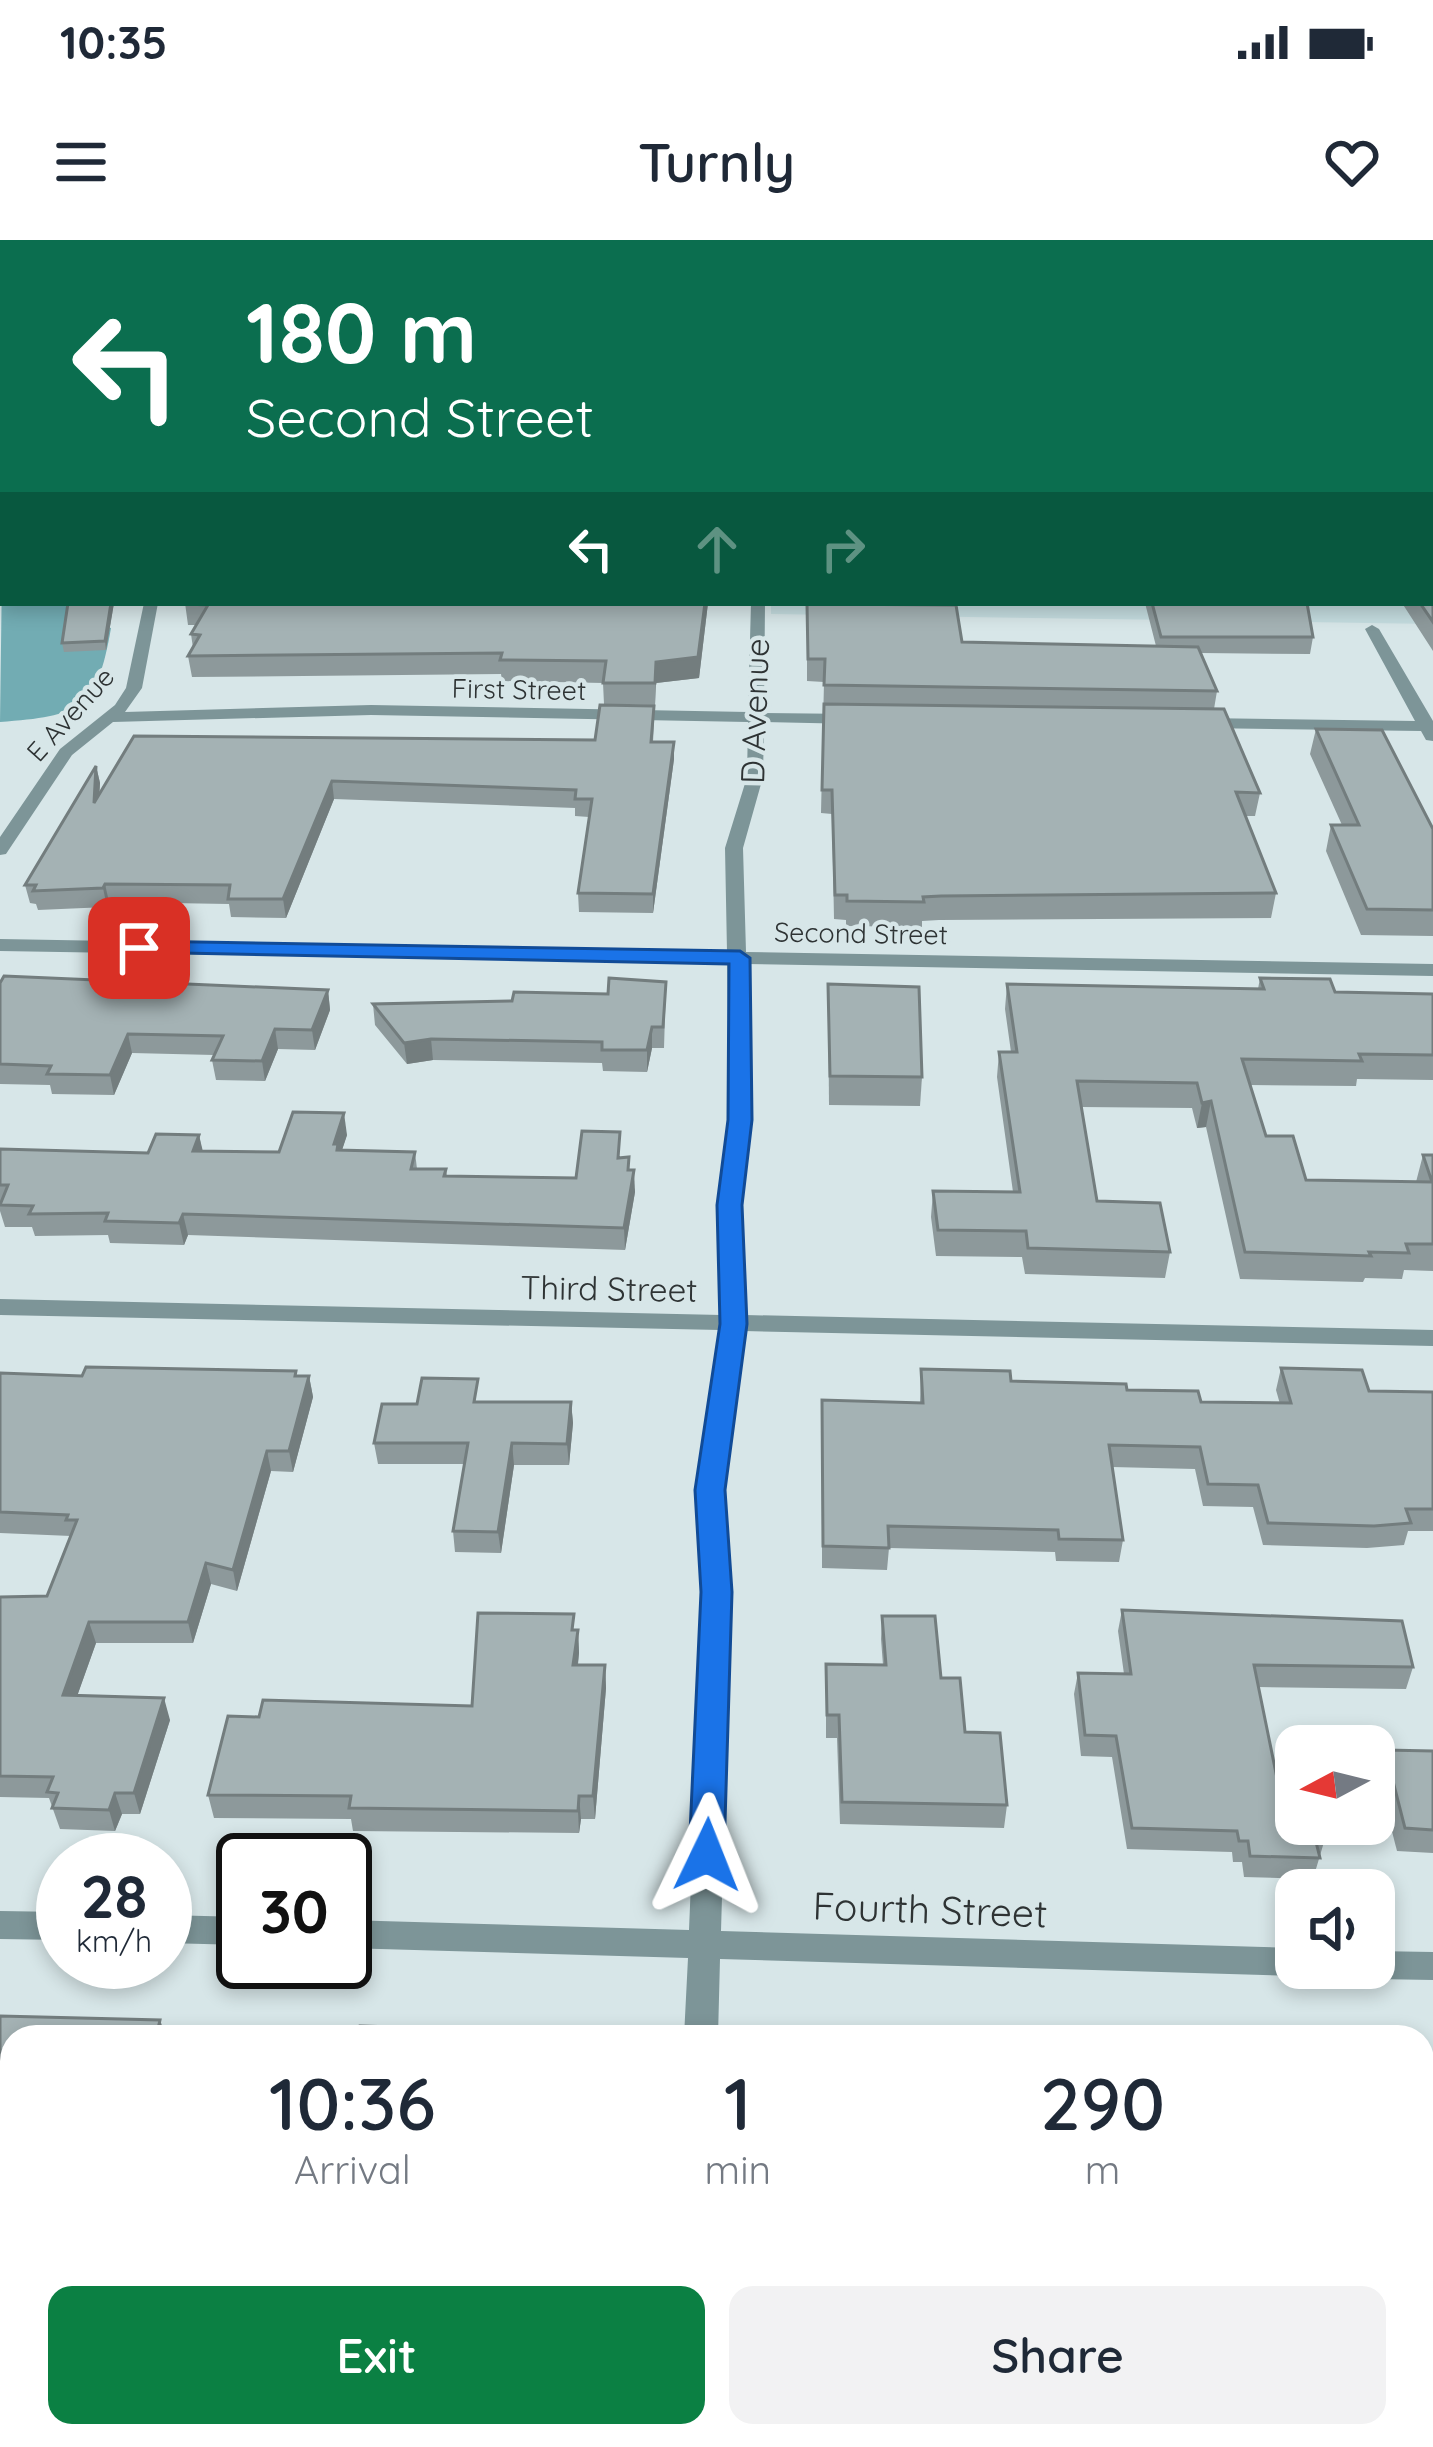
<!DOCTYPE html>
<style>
:root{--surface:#fff;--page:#f2f2f3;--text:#1f2937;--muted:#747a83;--accent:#0b8043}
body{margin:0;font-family:Quicksand,sans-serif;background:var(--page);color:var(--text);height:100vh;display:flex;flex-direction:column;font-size:45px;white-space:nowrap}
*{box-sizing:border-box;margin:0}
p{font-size:39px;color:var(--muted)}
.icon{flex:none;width:66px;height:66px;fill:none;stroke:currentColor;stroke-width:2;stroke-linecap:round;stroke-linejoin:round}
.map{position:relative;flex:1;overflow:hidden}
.side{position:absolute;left:0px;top:1785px;width:1434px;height:423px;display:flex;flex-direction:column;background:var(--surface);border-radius:36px 36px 0 0;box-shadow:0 6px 18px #0003}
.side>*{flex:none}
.banner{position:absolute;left:0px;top:0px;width:1434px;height:366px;box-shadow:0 6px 18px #0003;background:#0b6e4f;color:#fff;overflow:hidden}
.needle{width:78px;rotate:263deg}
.buttons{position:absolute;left:1275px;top:1485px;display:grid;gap:24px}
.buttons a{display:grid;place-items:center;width:120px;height:120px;border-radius:24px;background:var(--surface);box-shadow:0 6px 18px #0003;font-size:60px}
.speed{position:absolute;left:36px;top:1593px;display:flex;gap:24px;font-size:60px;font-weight:700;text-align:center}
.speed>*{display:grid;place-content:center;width:156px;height:156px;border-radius:50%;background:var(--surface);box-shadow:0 6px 18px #0003;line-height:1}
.speed small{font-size:30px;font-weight:400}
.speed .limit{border:6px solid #111;border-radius:18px;background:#fff;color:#111}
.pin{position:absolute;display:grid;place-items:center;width:102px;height:102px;color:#fff;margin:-51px;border-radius:24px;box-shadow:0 6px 18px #0006}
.me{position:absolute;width:132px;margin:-66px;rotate:2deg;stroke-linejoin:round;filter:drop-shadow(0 0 9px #0008)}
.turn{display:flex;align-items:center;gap:42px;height:252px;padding:0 48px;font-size:54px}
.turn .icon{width:156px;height:156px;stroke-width:2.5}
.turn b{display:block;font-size:84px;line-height:102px}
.lanes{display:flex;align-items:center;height:114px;padding:0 48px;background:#0003;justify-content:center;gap:60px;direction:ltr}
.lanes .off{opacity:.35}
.eta{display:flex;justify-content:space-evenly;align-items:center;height:204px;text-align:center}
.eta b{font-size:72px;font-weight:600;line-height:84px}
.cta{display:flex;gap:24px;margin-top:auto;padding:24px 48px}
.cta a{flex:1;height:138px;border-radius:24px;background:var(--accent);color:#fff;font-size:48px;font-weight:600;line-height:138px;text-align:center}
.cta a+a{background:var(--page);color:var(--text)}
.status{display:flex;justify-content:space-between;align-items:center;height:84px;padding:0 60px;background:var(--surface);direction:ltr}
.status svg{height:33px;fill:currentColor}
header{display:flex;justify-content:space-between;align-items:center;height:156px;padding:0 48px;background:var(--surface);font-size:54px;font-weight:600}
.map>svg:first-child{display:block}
.built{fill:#c4dcdf}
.forest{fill:#72acb3}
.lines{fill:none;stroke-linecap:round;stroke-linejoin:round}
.stream{fill:#589198;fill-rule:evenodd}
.street{fill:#7d9598;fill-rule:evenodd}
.secondary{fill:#4c7075;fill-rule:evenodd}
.primary{fill:#27565b;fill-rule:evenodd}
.wall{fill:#8d999b}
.shaded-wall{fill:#737d7e}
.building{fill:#a4b2b4;stroke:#737d7e;stroke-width:3}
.route{fill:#1a73e8;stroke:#114b97;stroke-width:3}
.labels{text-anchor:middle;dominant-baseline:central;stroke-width:9;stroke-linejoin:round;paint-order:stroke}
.far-street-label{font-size:27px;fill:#2e3334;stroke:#d7e6e8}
.street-label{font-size:33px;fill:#2e3334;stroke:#d7e6e8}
.near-street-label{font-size:39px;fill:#2e3334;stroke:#d7e6e8}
</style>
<div class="status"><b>10:35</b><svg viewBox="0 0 49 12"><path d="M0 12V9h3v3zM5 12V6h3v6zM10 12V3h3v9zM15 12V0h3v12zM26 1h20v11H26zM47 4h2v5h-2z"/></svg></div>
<header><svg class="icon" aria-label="menu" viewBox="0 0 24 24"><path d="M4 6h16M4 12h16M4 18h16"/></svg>Turnly<svg class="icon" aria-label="heart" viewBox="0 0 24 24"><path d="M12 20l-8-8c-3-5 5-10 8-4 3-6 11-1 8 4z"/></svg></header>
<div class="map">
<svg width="1433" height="2207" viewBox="0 0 1433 2207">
<rect width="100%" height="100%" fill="#d7e6e8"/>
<path class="built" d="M1431,318L1433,384L771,374V363H1431Z"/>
<path class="forest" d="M3,256V363H97L87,383L111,388C97,470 80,476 0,482Z"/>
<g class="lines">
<path class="stream" d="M0,305H3V333L0,334Z"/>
<g class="street">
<rect x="1431" y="13" width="2" height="6"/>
<rect x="0" y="29" width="3" height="6"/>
<path d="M144,363H158L142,448L125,472L371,465L748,472L751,363H765L764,473L855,474L863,479L855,484L764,482L763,537L743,608L746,712L1433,724V736L746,724L750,880L740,965L745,1075L1433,1090V1106L744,1091L723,1251L731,1352L721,1691L1296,1708V1728H1309L1307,1732L1296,1736L720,1719L718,1797H684L688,1718L345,1708V1680L689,1690L703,1352L697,1251L720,1090L0,1075V1059L721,1075L718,965L730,880L727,723L0,711V699L727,712L725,608L747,537L748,482L371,475L113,482L72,515L6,614L0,615V597L60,509L115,465L126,448Z"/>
<path d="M1372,385L1379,389L1433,481V501L1426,500L1421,491L1202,488L1194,483L1202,478L1415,481L1365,389Z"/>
<path d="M0,1671L63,1672V1700L0,1699Z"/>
<path d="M165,1675L243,1677V1705L165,1703Z"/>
<path d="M1374,1711L1433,1712V1740L1374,1739L1363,1735L1359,1728H1374Z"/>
<rect x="663" y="2196" width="38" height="11"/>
</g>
<path class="secondary" d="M3,240V248L0,249V241Z"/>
<g class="primary">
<rect x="0" y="148" width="3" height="8"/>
<rect x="1431" y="301" width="2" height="10"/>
</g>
</g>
<g class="wall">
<path d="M1433,319V411L1402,363H1431Z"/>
<path d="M68,363H114L106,410L64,412L62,403Z"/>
<path d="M185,363H708L699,438L656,443L655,465L604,464L603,443L502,441L501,434L192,437L188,416L193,408L191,394L196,385H188Z"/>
<path d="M1145,363H1307L1313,397L1310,414L1201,413L1217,451L1214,469L1260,553L1255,576H1245L1276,653L1271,678L939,680L922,681V687L846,686V680L834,679L832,574L821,573L824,442L807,441V364L962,402L1156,406Z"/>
<path d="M654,483L653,502H674V519L653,673L579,672L578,653L589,577L575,576V568L334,559L286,678L231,677L229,664L109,662L107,667L38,670L36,664L30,663L25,645L96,526L100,543L99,554L595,500Z"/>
<path d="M1316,489L1433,589V696L1361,695L1326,611L1331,585H1342L1310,514Z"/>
<path d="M1260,738L1335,752L1433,754V840L1357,839L1356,846L1250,845L1266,896L1306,940L1416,942L1423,915H1433V1031L1404,1030L1402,1039L1365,1038L1363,1042L1240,1039L1206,887L1197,888L1192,868L1081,867L1097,961L1170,1012L1165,1038L1025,1034L1022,1017L936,1016L931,977L933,951L1013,952L997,837L999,812H1011L1005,769L1007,744L1258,749Z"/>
<path d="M666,742L664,808H652L647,832L603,831L602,823L433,820L407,824L375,785L373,764L512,761L608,754Z"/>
<path d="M0,743L328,750L330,770L315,810L278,809L265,841L216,840L212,820L214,815L132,813L114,855L52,854L50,845L0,844Z"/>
<path d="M828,744L922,837L920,866L829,865Z"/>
<path d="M199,895L202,911L279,912L347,895L342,910L415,912L417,929H446L447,936L576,938L620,918L629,917V930L635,952L625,1010L188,995L184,1005L110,1003L108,995L35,996L32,987H5L0,971V909L148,913Z"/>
<path d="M1281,1128L1369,1151L1433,1152V1291H1408L1404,1305L1367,1308L1263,1305L1253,1267L1203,1266L1195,1229L1112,1227L1123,1300L1119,1322L1056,1321L1055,1312L889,1308L887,1330L822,1328V1160L920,1163L921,1129L1011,1141L1127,1150L1201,1162L1280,1164L1276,1150Z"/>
<path d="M0,1133L82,1136H309L313,1157L293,1232L271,1231L237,1351L211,1344L193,1403H96L77,1456L170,1480L140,1574H122L115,1591L60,1589L49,1558L0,1557V1357L47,1356L71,1296L0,1293Z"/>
<path d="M480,1162H571L573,1183L569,1225H514L501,1313L455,1312L453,1291L465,1224H378L374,1203L417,1164Z"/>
<path d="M1122,1370L1413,1427L1406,1449L1258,1447L1277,1538L1324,1602L1313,1639L1244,1637L1242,1622H1233L1232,1612L1127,1609L1112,1517L1081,1516L1074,1454L1078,1433L1124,1434L1118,1391Z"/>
<path d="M882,1376L941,1438L965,1492L1007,1565L1004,1588L840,1584L837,1498H826V1424L883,1425L881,1399Z"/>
<path d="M575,1390H578L579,1413L578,1425H605L606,1448L595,1579H581L579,1593L353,1591L351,1579L214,1578L208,1555L259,1477L472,1466Z"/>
<path d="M1385,1510L1433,1511V1613L1397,1611L1377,1533Z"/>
<path d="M0,1776L12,1797V2082H0Z"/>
<path d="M1422,1831H1433V2199L1425,2198L1422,2186V2095H1429L1422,2062Z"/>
</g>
<g class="shaded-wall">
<path d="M111,363H114L106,410L105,401Z"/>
<path d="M705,363H708L699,438L656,443L655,465L656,422Z"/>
<path d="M674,502V519L653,673V654Z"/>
<path d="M96,526L100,543L98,581L94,563Z"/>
<path d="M332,541L334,559L286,678L283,659Z"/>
<path d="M105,644L109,662L107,667L103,648Z"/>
<path d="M328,750L330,770L315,810L312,790Z"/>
<path d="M652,787V808L647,832V810Z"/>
<path d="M275,789L278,809L265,841L262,821Z"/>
<path d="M128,794L132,813L114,855L110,835Z"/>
<path d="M431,799L433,820L407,824L404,803Z"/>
<path d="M1211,861L1206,887L1197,888L1202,863Z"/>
<path d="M344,873L347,895L340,916L334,904Z"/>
<path d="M199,895L204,916L193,911Z"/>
<path d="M634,930L635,952L625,1010L624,988Z"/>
<path d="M183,974L188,995L184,1005L179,983Z"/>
<path d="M309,1136L313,1157L293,1232L289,1211Z"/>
<path d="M571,1162L573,1183L569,1225L567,1204Z"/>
<path d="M512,1203L514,1225L501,1313L498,1292Z"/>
<path d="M267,1211L271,1231L237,1351L233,1330Z"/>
<path d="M206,1323L211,1344L193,1403L188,1382Z"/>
<path d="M89,1382L96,1403L70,1476L63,1455Z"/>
<path d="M578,1390L579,1413L575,1447L573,1425Z"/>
<path d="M605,1425L606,1448L595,1579L593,1556Z"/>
<path d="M164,1458L170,1480L140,1574L134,1553Z"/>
<path d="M115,1553L122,1574L115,1591L109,1570Z"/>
<path d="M579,1556L581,1579L579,1593L578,1571Z"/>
<path d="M160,1780L166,1797H156Z"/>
</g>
<g class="building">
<path d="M1188,0H1207L1218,3H1191Z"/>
<path d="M1433,18V156H1431V19Z"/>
<path d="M1431,319H1433V382L1420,363H1431Z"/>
<path d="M68,363H111L105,401L62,403Z"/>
<path d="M185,363H705L698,417L656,422L655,443H603L606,421L500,420L502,413L188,416L200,395L191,394L208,365L184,364Z"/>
<path d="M1152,363H1307L1313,397H1161Z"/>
<path d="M807,364L956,365L962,402L1198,407L1217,451L824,445L825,419H808Z"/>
<path d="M824,464L1224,469L1260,553L1236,552L1276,653L941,656L923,657L924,662L847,661V655H835L832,550H822Z"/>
<path d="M600,465L654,466L651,502H674L653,654L578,653L592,559H575L576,550L332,541L283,659H228L230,645L105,644L103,648L33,651L36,645H25L96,526L94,563L134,496L595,500Z"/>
<path d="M1316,489L1382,490L1433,589V670L1367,669L1331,585H1359Z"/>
<path d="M4,736L328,750L312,790L275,789L262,821L212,820L223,796L128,794L110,835L47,834L51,826L0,824V743Z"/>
<path d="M609,738L666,742L663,787H652L647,810H602V802L431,799L404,803L373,764L512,761L514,752L608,754Z"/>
<path d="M1260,738L1330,739L1335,752L1433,754V815L1359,814L1362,821L1242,819L1266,896H1293L1306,940L1432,942L1423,915H1433V1004H1406L1409,1013L1369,1012L1371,1016L1245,1012L1211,861L1202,863L1197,843L1077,841L1097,961L1160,963L1170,1012L1028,1008L1026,991L938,990L933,951L1020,952L999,812H1017L1007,744L1264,749Z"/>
<path d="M828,744L919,747L922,837L830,836Z"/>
<path d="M293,872L344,873L334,904H338L337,910L415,912L411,929H446L444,936L576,938L582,891L620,892L618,918L629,917L628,930H634L624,988L183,974L179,983L105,981L108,973L29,974L33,966L0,965L8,945H0V909L148,913L156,894L199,895L193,911L279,912Z"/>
<path d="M86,1127L296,1131L295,1136H309L289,1211H267L233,1330L206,1323L188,1382H89L63,1455L164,1458L134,1553H115L109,1570L52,1568L58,1553L47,1552L53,1537L0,1536V1357L47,1356L77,1280H66L68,1275L0,1272V1133L82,1136Z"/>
<path d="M1281,1128L1362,1130L1369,1151L1433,1152V1269H1406L1411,1283L1374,1286L1268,1283L1258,1245L1208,1244L1200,1207L1109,1205L1123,1300L1059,1299L1058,1290L888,1286L889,1308L823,1306L822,1160L923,1163L921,1129L1010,1131L1011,1141L1126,1144L1127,1150L1198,1151L1201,1162L1291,1163Z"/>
<path d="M422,1138L478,1139L474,1162H571L567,1204L512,1203L498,1292L453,1291L468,1203H374L382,1164H417Z"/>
<path d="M1122,1370L1402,1381L1413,1427L1254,1425L1277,1538L1296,1539V1584H1320L1324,1602H1316L1320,1618L1250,1616L1248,1601H1239L1237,1591L1132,1588L1116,1496L1085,1495L1078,1433L1131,1434Z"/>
<path d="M478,1373L574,1374L572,1390H578L573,1425H605L593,1556H579L578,1571L349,1568L351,1556L208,1555L228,1476L259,1477L263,1460L472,1466Z"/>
<path d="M882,1376H935L941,1438H960L965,1492L1000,1493L1007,1565L842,1562L839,1475H827L826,1424L886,1425Z"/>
<path d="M1385,1510L1433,1511V1590L1405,1588Z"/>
<path d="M0,1776L160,1780L156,1797H12V2046L0,2045Z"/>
<path d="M360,1786L537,1791L536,1797H358Z"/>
<path d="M1422,1831H1433V2034L1422,1985Z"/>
<path d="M1422,2095L1433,2096V2164L1422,2163V2118H1425Z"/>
</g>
<path class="route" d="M139,701L740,711L750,718L752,880L742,965L747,1084L725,1250L732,1352L724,1615L719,1626L707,1630L694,1626L689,1615L701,1352L695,1250L720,1084L717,965L728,880L729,724L131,712L128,708Z"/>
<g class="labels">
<g class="far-street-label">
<text transform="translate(519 449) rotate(1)">First Street</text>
<text transform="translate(70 474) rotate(-48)">E Avenue</text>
<text transform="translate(861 693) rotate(1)">Second Street</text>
</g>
<g class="street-label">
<text transform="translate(754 471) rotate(-88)">D Avenue</text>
<text transform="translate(609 1048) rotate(1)">Third Street</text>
</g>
<g class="near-street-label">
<text transform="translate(930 1669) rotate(2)">Fourth Street</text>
</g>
</g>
</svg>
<div class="buttons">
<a><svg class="needle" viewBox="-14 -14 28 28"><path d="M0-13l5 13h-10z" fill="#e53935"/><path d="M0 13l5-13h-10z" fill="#747a83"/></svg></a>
<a><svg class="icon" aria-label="sound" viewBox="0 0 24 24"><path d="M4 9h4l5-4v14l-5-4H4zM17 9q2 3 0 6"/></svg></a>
</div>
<div class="speed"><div>28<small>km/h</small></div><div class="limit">30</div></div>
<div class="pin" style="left:139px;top:708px;background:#d93025"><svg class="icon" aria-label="arrive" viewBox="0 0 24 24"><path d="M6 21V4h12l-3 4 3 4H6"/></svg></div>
<svg class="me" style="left:707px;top:1615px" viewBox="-20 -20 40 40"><path d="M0-17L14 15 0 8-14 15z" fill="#1a73e8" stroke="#fff" stroke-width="4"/></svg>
<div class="banner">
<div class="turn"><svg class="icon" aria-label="left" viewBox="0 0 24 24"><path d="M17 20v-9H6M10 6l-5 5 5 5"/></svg><div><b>180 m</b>Second Street</div></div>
<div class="lanes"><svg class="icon" aria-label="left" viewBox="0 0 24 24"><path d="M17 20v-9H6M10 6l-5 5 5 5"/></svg><svg class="icon off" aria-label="ahead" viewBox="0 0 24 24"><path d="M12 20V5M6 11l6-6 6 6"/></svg><svg class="icon off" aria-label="right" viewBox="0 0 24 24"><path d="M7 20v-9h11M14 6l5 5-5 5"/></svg></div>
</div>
<section class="side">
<div class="eta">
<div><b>10:36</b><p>Arrival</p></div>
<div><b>1</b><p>min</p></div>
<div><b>290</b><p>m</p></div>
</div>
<div class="cta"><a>Exit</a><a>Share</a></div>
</section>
</div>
